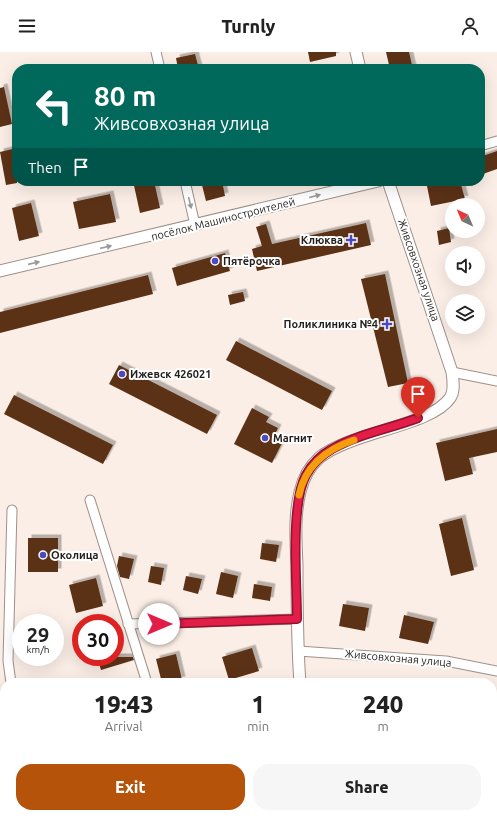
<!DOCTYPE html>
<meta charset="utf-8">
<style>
:root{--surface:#fff;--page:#f6f6f6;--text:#222;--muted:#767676;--accent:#b45309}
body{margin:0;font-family:Ubuntu,sans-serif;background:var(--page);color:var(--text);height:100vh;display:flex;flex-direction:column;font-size:15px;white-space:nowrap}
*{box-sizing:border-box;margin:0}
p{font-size:13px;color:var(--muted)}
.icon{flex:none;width:22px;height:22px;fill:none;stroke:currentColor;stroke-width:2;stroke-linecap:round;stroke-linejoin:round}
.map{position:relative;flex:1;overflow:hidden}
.panel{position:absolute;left:0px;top:626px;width:497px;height:140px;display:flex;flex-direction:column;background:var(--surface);border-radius:16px 16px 0 0;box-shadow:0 4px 16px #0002}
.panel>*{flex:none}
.hud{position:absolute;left:12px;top:12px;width:473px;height:122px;border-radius:16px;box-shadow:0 4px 16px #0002;background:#00695c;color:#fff;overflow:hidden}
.needle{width:26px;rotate:316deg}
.fabs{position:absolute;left:445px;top:146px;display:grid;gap:8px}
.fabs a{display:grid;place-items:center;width:40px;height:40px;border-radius:50%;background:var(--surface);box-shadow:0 4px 16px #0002;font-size:20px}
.speed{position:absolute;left:12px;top:562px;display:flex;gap:8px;font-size:20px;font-weight:700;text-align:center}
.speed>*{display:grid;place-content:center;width:52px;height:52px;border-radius:50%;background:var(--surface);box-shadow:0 4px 16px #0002;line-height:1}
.speed small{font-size:10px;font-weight:400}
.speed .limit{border:6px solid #d22;background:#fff;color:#111}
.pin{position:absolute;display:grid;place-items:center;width:34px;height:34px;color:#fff;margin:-41px -17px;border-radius:50% 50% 50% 0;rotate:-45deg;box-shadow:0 0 4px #0007}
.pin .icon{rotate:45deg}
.me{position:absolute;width:44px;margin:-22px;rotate:90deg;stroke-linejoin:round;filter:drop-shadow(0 0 3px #0008)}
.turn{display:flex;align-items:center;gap:14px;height:84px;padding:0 16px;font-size:18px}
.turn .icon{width:52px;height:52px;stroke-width:2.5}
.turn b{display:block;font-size:28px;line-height:34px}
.then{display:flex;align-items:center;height:38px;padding:0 16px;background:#0003;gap:8px;font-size:15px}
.eta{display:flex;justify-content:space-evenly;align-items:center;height:68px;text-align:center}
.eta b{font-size:24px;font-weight:800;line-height:28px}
.action{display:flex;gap:8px;margin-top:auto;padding:8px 16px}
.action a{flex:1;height:46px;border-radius:16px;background:var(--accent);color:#fff;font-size:16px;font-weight:800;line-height:46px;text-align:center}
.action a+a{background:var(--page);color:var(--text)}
header{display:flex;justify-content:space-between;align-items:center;height:52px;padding:0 16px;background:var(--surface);font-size:18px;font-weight:800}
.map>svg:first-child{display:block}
.building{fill:#5c3114;filter:url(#shadow)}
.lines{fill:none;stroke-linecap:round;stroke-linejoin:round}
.minor-casing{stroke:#9d9189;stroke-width:11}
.tertiary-casing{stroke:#9d9189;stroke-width:13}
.minor{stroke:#fff;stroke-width:9}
.tertiary{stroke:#fff;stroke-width:11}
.oneway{fill:#9c9a99}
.route-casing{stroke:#92132f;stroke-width:10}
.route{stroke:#e11d48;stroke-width:7}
.slow{stroke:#f59e0b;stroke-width:7}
.poi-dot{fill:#4d48bf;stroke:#fff;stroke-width:1.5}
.labels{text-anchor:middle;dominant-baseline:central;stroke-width:4;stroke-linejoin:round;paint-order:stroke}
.street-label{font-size:11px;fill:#241f1c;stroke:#fff}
.poi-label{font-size:11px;font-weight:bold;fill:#241f1c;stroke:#fff;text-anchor:start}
</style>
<header><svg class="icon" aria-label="menu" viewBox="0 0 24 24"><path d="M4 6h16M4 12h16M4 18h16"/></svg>Turnly<svg class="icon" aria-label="person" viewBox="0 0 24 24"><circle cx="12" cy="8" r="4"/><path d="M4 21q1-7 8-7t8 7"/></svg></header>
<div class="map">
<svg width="497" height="766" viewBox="0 0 497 766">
<defs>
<filter id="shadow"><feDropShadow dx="3.5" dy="-3.5" stdDeviation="0" flood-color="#0004"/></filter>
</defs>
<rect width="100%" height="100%" fill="#fbeee6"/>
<g class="building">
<path d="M308,0H336V4L310,10Z"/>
<path d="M386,0H409L413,17H390Z"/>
<path d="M195,2L199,17H178L176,6Z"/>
<path d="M4,35L12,72L0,75V36Z"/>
<path d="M17,96V131L6,133L0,100Z"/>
<path d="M497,99V117L480,123V105Z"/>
<path d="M133,129H154L160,156L140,161Z"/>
<path d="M201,129H222L225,144L206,149Z"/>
<path d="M426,129H460L465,147L431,154Z"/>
<path d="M110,142L116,170L79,177L73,150Z"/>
<path d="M31,151L39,184L19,189L12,156Z"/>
<path d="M366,171L371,193L257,219L252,197L262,194L256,175L266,172L272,192Z"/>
<path d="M449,176L451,190L439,193L437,179Z"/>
<path d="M225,201L230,219L177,234L172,216Z"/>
<path d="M385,222L408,331L388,335L361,227Z"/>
<path d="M148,223L153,242L0,281V260Z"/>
<path d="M243,240L245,249L230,253L228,243Z"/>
<path d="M236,289L332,339L322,358L226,308Z"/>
<path d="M119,313L217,363L207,382L109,332Z"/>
<path d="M14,343L113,393L103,412L4,362Z"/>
<path d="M252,356L269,365L266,370L278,376L273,386L282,391L272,411L234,392Z"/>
<path d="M497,377V400L469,406L473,422L445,429L436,391Z"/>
<path d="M462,466L474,518L451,524L439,472Z"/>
<rect x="28" y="486" width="30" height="34"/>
<path d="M262,491L279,493L276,510L260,507Z"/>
<path d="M119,504L134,507L129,527L120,525L117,514Z"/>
<path d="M151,514L164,516L161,533L148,530Z"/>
<path d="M221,520L238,524L233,546L216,542Z"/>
<path d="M186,524L202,527L198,542L183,538Z"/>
<path d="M96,526L103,554L76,561L69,533Z"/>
<path d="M254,532L272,535L270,549L252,546Z"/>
<path d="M343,552L369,556L365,579L339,574Z"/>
<path d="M404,563L434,570L428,592L399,586Z"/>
<path d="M252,596L259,619L229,628L222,605Z"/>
<path d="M176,602L182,628L162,631L156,607Z"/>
<path d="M97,605H133L134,608L101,618Z"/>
</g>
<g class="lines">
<g class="minor-casing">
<g id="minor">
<path d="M156,0L160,17"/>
<path d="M480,94L497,89"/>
<path d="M185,129L195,173"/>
<path d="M452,320L497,329"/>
<path d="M90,448L147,631"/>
<path d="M128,572L297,567"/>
<path d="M298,599L446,609L497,619"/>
<path d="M11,631L8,609L12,458"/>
<path d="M45,761L47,766"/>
<path d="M190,761L192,766"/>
</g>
</g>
<g class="tertiary-casing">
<g id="tertiary">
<path d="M356,0L360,17"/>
<path d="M0,219L378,129"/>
<path d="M300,631C297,592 297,552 297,513C296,489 294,464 300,440C303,427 309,415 319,406C350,380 431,374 450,346C455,339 453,328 452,320L388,129"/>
<path d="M340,761L342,766"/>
</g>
</g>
<use href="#minor" class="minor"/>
<use href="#tertiary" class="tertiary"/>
</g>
<defs><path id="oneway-solid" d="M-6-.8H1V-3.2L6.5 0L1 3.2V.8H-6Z"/></defs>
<g class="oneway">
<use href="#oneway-solid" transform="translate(315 144) rotate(-14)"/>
<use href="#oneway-solid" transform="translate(190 151) rotate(77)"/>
<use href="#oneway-solid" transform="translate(106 195) rotate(-13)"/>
<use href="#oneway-solid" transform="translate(34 211) rotate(-13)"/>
</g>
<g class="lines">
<g class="route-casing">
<path id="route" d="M159,572L297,567C297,531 290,452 306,423C312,412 321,403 332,397C358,382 389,377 418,366"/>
</g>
<use href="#route" class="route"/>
<path class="slow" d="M299,443C305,414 327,397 354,388"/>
</g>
<g class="poi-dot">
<path d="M349 182h4v4h4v4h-4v4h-4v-4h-4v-4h4z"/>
<circle cx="215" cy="209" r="4"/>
<path d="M385 266h4v4h4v4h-4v4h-4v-4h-4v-4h4z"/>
<circle cx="122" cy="322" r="4"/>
<circle cx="265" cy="386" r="4"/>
<circle cx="43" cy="503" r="4"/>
</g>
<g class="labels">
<g class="street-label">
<text transform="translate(223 167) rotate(-14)">посёлок Машиностроителей</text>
<text transform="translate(419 218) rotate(71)">Живсовхозная улица</text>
<text transform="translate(398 606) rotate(5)">Живсовхозная улица</text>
</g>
<g class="poi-label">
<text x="343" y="188" text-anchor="end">Клюква</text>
<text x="223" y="209">Пятёрочка</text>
<text x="378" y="272" text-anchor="end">Поликлиника №4</text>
<text x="130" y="322">Ижевск 426021</text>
<text x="273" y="386">Магнит</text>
<text x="51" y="503">Околица</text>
</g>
</g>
</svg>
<div class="fabs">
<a><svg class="needle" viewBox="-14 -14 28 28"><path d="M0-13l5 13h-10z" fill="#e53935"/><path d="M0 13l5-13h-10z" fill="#767676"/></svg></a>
<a><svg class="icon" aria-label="sound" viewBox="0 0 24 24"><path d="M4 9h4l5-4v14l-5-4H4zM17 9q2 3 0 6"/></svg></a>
<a><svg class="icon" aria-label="layers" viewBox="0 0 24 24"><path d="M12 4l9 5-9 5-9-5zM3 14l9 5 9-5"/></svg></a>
</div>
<div class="speed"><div>29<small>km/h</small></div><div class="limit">30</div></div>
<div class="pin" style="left:418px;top:366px;background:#d93025"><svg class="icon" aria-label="arrive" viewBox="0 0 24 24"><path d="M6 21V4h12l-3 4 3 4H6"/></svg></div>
<svg class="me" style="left:159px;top:572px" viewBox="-20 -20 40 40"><circle r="19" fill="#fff"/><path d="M0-13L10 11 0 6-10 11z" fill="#e11d48"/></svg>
<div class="hud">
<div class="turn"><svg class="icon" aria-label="left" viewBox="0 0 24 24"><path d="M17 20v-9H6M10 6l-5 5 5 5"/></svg><div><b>80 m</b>Живсовхозная улица</div></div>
<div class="then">Then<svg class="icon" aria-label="arrive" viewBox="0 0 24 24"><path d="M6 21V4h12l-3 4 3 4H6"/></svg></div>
</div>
<section class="panel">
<div class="eta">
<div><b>19:43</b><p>Arrival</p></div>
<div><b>1</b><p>min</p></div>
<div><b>240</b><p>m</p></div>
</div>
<div class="action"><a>Exit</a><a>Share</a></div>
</section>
</div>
